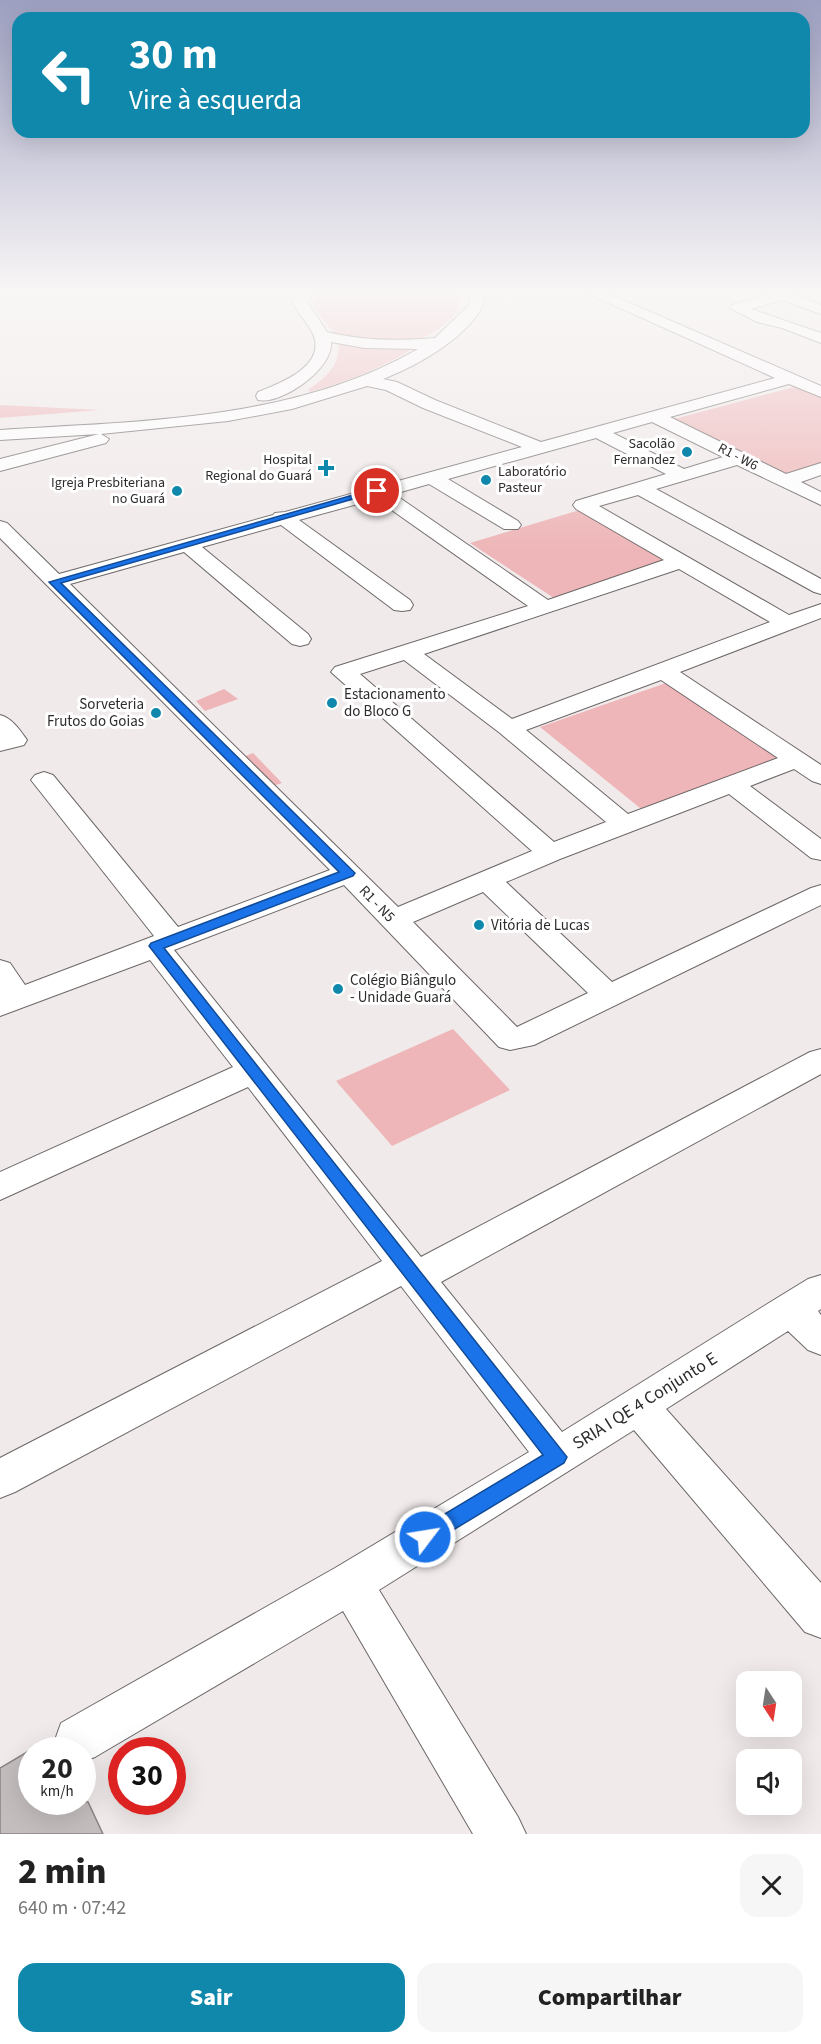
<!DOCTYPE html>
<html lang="pt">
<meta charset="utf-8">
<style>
:root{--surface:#fff;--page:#f6f6f6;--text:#222;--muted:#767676;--accent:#1088ac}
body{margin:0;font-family:"Source Sans 3",sans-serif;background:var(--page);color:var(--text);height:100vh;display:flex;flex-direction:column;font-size:22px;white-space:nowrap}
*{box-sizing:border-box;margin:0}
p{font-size:20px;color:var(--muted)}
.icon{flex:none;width:33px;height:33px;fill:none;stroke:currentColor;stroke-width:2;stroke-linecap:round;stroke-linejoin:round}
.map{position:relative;height:1834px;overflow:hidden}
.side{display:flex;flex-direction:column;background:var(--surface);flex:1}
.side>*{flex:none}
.guide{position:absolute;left:12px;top:12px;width:798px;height:126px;border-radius:18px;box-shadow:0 6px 24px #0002;background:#1088ac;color:#fff;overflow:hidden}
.needle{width:39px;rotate:168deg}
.controls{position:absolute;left:736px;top:1671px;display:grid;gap:12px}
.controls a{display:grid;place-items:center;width:66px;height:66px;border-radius:12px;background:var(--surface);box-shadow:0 6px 24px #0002;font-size:30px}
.speed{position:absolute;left:18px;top:1737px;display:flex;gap:12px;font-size:30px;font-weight:700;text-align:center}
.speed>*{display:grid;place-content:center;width:78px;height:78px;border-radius:50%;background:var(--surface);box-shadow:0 6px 24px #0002;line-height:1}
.speed small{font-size:15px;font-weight:400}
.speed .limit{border:9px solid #d22;background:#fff;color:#111}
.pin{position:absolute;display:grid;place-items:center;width:51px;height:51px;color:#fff;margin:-26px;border:3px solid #fff;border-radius:50%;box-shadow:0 2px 6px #0007}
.me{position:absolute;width:66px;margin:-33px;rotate:59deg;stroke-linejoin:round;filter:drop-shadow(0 0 4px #0008)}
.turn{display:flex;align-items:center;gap:21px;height:126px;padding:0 18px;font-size:27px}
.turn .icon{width:78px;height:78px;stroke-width:2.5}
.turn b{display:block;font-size:42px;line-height:51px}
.round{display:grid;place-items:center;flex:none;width:63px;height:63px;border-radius:18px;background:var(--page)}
.head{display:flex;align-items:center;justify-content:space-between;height:102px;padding:0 18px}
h1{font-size:36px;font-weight:800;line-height:45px}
.button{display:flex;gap:12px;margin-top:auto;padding:12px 18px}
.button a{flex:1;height:69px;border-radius:18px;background:var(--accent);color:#fff;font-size:24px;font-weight:800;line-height:69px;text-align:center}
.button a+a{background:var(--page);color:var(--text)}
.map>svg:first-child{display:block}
.green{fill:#eeb6b8}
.building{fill:#c4bdbe;stroke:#898383;stroke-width:1.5}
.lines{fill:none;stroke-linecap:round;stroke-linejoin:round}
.minor-casing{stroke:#6d6767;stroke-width:2}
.minor{fill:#fff;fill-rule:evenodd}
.route{fill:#1a73e8;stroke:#114b97;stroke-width:1.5}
.poi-dot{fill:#1088ac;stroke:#fff;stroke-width:2}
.labels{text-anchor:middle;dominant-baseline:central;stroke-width:6;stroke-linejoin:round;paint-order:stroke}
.far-poi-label{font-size:14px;fill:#2e2b2b;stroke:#fff;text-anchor:end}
.far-street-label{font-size:14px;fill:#2e2b2b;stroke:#fff}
.poi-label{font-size:15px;fill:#2e2b2b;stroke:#fff;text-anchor:start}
.street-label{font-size:15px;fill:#2e2b2b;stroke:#fff}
.near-street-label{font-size:18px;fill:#2e2b2b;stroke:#fff}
</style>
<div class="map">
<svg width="821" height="1834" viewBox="0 0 821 1834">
<rect width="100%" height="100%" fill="#f1eaea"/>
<g class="green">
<path d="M321,293H454L460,297C464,316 430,337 413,341L346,339L334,333L314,308L313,300Z"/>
<path d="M339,344L374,349L416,347C382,368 349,381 310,392L308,390C326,377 339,367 339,344Z"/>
<path d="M798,386L821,396V464L784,475L674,419Z"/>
<path d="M0,405L100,410L0,418Z"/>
<path d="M583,509L674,562L557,600L470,543Z"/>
<path d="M666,683L779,759L645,812L540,727Z"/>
<path d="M224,689L238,699L205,711L196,701Z"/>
<path d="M253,753L282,783L273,786L243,757Z"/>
<path d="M453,1029L510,1090L392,1146L336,1081Z"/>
</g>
<path class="building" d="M32,1749V1802H88L103,1834H0V1768Z"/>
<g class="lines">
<g class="minor-casing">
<g id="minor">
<path d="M299,293H314L307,302L327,332C363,341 399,341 435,338L468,306L471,301L465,293H480L485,301C471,336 417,366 383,379L397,382L435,400L541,442L775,378L587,293H607L821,386V397L789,384L670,417L786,474L821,463V475L801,482L821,492V505L737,465L656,489L821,579V594L814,592L638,495L599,506L789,615L821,604V618L680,672L821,765V784L812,781L794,769L750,786L821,839V860L811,858L729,794L560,859L506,882L612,982L811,888L821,885V905L534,1045L510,1050L499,1047L344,885L174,950L421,1257L810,1052L821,1049V1074L441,1282L562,1432L777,1298L808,1279L821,1275V1309L818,1311L821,1315V1355L808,1350L788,1331L666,1409L821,1583V1638L805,1632L634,1430L379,1590L518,1817L526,1834H473L343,1611L95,1757L82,1762V1750H59L55,1740L61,1723L335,1568L529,1452L401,1286L15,1492L0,1498V1458L382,1261L248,1087L0,1200V1172L233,1067L150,960L0,1016V960L10,963L25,985L154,936L35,785L31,780L35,775L44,772L53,775L178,927L330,870L0,538V521L7,523L59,574L273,515L275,513L285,512L522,447L423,408L386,390L367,386L292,409L228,421L101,434L109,439L106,443L0,471V459L99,434L0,440V430C140,421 293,421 418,349L365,348L331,342C334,368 282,405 258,400L256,396L258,392C280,383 327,366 313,334C308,322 297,314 293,302ZM652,422L723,457L684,469L613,433ZM596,438L666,474L576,501L573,505L576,509L664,560L548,600L394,494L429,484L504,529H518L521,525L518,521L448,479ZM376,499L528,606L335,667L331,672L532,851L398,907L70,584L184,552L292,644L300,646L308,644L311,639L308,634L202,547L281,525L394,610L402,611L410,610L413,605L410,600L299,520ZM679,569L770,622L512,719L424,654ZM404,660L500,733L606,822L554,842L360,674ZM661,680L778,758L628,814L526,730ZM483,892L588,993L517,1027L413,922Z"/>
<path d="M772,293H797L796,295L821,305V314L782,300L751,309L821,333V343L782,328L757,322L730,308L732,305Z"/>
<path d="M0,715C12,718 20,730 27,740L24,745L0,751Z"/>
</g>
</g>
<use href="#minor" class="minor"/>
</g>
<linearGradient id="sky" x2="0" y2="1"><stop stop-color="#9da0c1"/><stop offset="0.53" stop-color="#f9f6f6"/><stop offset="1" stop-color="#f9f6f6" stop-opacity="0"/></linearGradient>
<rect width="821" height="550" fill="url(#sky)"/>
<path class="route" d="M374,489L381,491L61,583L355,873L353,876L164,948L567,1457L564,1463L425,1547L418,1544L415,1537L418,1530L543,1455L149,946L151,943L339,872L49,582Z"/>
<g class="poi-dot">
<circle cx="687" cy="452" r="6"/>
<path d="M323 459h6v6h6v6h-6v6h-6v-6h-6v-6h6z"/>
<circle cx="486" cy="480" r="6"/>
<circle cx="177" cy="491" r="6"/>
<circle cx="332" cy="703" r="6"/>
<circle cx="156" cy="713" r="6"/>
<circle cx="479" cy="925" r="6"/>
<circle cx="338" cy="989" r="6"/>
</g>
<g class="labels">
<g class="far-poi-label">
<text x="675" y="444">Sacolão<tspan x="675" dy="16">Fernandez</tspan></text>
<text x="312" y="460">Hospital<tspan x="312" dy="16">Regional do Guará</tspan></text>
<text x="498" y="472" text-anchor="start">Laboratório<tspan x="498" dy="16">Pasteur</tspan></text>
<text x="165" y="483">Igreja Presbiteriana<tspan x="165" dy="16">no Guará</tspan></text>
</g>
<g class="far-street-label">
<text transform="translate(738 457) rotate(27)">R1 - W6</text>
</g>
<g class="poi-label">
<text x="344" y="694">Estacionamento<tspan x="344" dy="17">do Bloco G</tspan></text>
<text x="144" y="704" text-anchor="end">Sorveteria<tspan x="144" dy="17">Frutos do Goias</tspan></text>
<text x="491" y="925">Vitória de Lucas</text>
<text x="350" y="980">Colégio Biângulo<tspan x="350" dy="17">- Unidade Guará</tspan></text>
</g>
<g class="street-label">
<text transform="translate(377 904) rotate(46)">R1 - N5</text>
</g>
<g class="near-street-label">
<text transform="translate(645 1401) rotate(-32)">SRIA I QE 4 Conjunto E</text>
</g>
</g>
</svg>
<div class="controls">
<a><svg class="needle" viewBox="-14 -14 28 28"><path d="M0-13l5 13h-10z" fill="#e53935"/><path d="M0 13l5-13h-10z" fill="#767676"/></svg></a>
<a><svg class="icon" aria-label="sound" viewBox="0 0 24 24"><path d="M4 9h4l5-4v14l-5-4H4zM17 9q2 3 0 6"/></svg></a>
</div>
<div class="speed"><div>20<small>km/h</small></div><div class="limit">30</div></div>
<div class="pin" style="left:377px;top:491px;background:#d93025"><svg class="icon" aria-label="arrive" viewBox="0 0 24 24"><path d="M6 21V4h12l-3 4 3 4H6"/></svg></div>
<svg class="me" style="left:425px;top:1537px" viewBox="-20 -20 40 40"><circle r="17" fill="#1a73e8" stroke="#fff" stroke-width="3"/><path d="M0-11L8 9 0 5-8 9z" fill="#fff"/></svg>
<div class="guide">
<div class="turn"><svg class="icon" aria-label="left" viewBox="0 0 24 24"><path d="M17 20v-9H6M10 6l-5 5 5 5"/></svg><div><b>30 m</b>Vire à esquerda</div></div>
</div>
</div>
<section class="side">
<div class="head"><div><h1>2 min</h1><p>640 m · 07:42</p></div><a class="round"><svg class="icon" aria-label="close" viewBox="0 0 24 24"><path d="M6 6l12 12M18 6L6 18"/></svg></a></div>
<div class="button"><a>Sair</a><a>Compartilhar</a></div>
</section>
